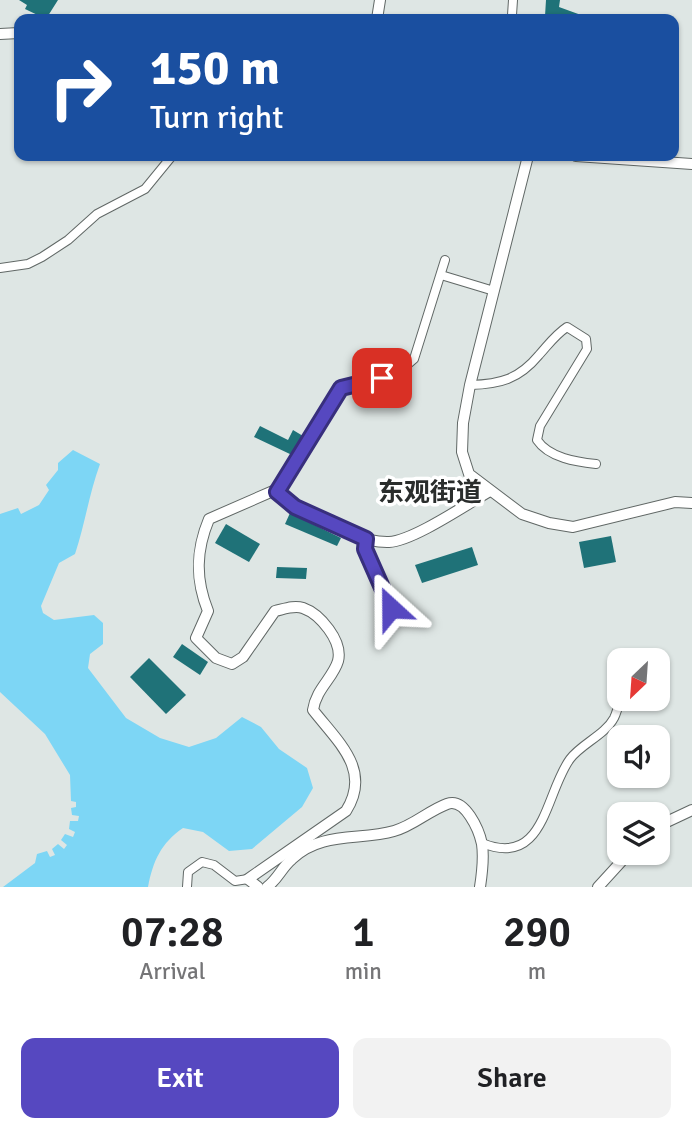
<!DOCTYPE html>
<meta charset="utf-8">
<style>
:root{--surface:#fff;--page:#f2f2f2;--text:#202124;--muted:#757577;--accent:#5648c0}
body{margin:0;font-family:Signika,"Noto Sans SC",sans-serif;background:var(--page);color:var(--text);height:100vh;display:flex;flex-direction:column;font-size:26px;white-space:nowrap}
*{box-sizing:border-box;margin:0}
p{font-size:23px;color:var(--muted)}
.icon{flex:none;width:38px;height:38px;fill:none;stroke:currentColor;stroke-width:2;stroke-linecap:round;stroke-linejoin:round}
.map{position:relative;height:887px;overflow:hidden}
.drawer{display:flex;flex-direction:column;background:var(--surface);flex:1}
.drawer>*{flex:none}
.guide{position:absolute;left:14px;top:14px;width:665px;height:147px;border-radius:14px;box-shadow:0 2px 5px #0004;background:#1a4fa0;color:#fff;overflow:hidden}
.needle{width:46px;rotate:205deg}
.buttons{position:absolute;left:607px;top:648px;display:grid;gap:14px}
.buttons a{display:grid;place-items:center;width:63px;height:63px;border-radius:14px;background:var(--surface);box-shadow:0 2px 5px #0004;font-size:35px}
.pin{position:absolute;display:grid;place-items:center;width:60px;height:60px;color:#fff;margin:-30px;border-radius:14px;box-shadow:0 4px 10px #0006}
.me{position:absolute;width:77px;margin:-38px;rotate:336deg;stroke-linejoin:round;filter:drop-shadow(0 0 5px #0008)}
.turn{display:flex;align-items:center;gap:24px;height:147px;padding:0 21px;font-size:32px}
.turn .icon{width:91px;height:91px;stroke-width:2.5}
.turn b{display:block;font-size:49px;line-height:60px}
.eta{display:flex;justify-content:space-evenly;align-items:center;height:119px;text-align:center}
.eta b{font-size:42px;font-weight:600;line-height:49px}
.primary-button{display:flex;gap:14px;margin-top:auto;padding:14px 21px}
.primary-button a{flex:1;height:80px;border-radius:14px;background:var(--accent);color:#fff;font-size:28px;font-weight:600;line-height:80px;text-align:center}
.primary-button a+a{background:var(--page);color:var(--text)}
.map>svg:first-child{display:block}
.water{fill:#7dd6f5}
.building{fill:#1f7278}
.lines{fill:none;stroke-linecap:round;stroke-linejoin:round}
.street-casing{stroke:#616866;stroke-width:10}
.secondary-casing{stroke:#616866;stroke-width:12}
.street{stroke:#fff;stroke-width:8}
.secondary{stroke:#fff;stroke-width:10}
.route-casing{stroke:#382f7d;stroke-width:18}
.route{stroke:#5648c0;stroke-width:12}
.labels{text-anchor:middle;dominant-baseline:central;stroke-width:7;stroke-linejoin:round;paint-order:stroke}
.district-label{font-size:26px;font-weight:bold;fill:#2a2d2c;stroke:#fff}
</style>
<div class="map">
<svg width="692" height="887" viewBox="0 0 692 887">
<rect width="100%" height="100%" fill="#dee6e4"/>
<path class="water" d="M73,450L100,464C89,494 85,524 75,554L59,563L41,606L43,613L54,620L94,615L103,623V644L90,654L88,668L126,718L160,738L189,747L216,738L242,717L261,727L279,749L307,768L313,788L302,807L252,849L229,851L203,832L183,828C161,843 153,861 148,887H3L35,863L37,854L47,851L50,857L55,855L52,849L58,844L64,849L67,845L61,840L65,834L73,837L75,832L69,829L70,821H78L79,816L72,815L71,808L76,807V802L71,801L70,775L45,734L0,692V514L18,508L21,514L39,505L49,490L46,485L58,470V463Z"/>
<g class="building">
<path d="M19,0H58L46,19L25,9L27,5Z"/>
<path d="M546,0H560L559,7L592,19H563L545,16Z"/>
<path d="M260,426L288,440L293,430L303,436L292,455L254,437Z"/>
<path d="M290,513L341,538L337,546L285,524Z"/>
<path d="M226,524L260,544L249,562L215,543Z"/>
<path d="M611,536L616,562L584,568L579,542Z"/>
<path d="M472,547L478,565L422,583L415,565Z"/>
<path d="M277,567L307,568L306,579L276,578Z"/>
<path d="M182,644L208,662L200,675L173,657Z"/>
<path d="M149,658L186,695L166,714L130,677Z"/>
</g>
<g class="lines">
<g class="street-casing">
<g id="street">
<path d="M512,15L513,0"/>
<path d="M0,268L28,264L42,257L68,240L97,214L145,189L172,156"/>
<path d="M441,275L494,291"/>
<path d="M470,385C501,384 519,379 539,355C549,344 555,335 567,327L586,339L587,349L540,426L537,440C549,458 577,462 596,464"/>
<path d="M277,493L341,388L400,371L414,359L445,260"/>
<path d="M366,539L365,549L391,608"/>
<path d="M482,843C545,869 545,793 570,759C581,744 605,735 614,718C617,712 618,705 622,698"/>
<path d="M187,887L188,872L202,862L214,865L235,881L248,879"/>
</g>
</g>
<g class="secondary-casing">
<g id="secondary">
<path d="M377,19L380,0"/>
<path d="M0,34L19,33"/>
<path d="M528,156L470,385L463,423L462,452L469,474L522,514L549,523L573,527L675,502L692,503"/>
<path d="M576,156L692,164"/>
<path d="M658,826L692,810"/>
<path d="M258,887L248,879L346,811C372,770 338,742 313,710C316,689 333,678 338,661C343,641 320,614 303,608C294,605 284,609 275,611L243,657L232,664L216,658L196,638L208,611C195,579 196,550 209,519L273,491C283,495 289,504 299,509C325,522 359,543 389,542C413,541 467,504 490,491"/>
<path d="M267,887C278,879 282,867 292,859C321,831 360,841 394,831C413,826 428,811 447,804C465,797 479,830 482,844C484,858 482,874 480,887"/>
<path d="M598,887L630,852"/>
</g>
</g>
<use href="#street" class="street"/>
<use href="#secondary" class="secondary"/>
</g>
<g class="lines">
<g class="route-casing">
<path id="route" d="M382,378L341,388L277,492L295,507L366,539L365,549L391,608"/>
</g>
<use href="#route" class="route"/>
</g>
<g class="labels">
<g class="district-label">
<text x="430" y="493">东观街道</text>
</g>
</g>
</svg>
<div class="buttons">
<a><svg class="needle" viewBox="-14 -14 28 28"><path d="M0-13l5 13h-10z" fill="#e53935"/><path d="M0 13l5-13h-10z" fill="#757577"/></svg></a>
<a><svg class="icon" aria-label="sound" viewBox="0 0 24 24"><path d="M4 9h4l5-4v14l-5-4H4zM17 9q2 3 0 6"/></svg></a>
<a><svg class="icon" aria-label="layers" viewBox="0 0 24 24"><path d="M12 4l9 5-9 5-9-5zM3 14l9 5 9-5"/></svg></a>
</div>
<div class="pin" style="left:382px;top:378px;background:#d93025"><svg class="icon" aria-label="arrive" viewBox="0 0 24 24"><path d="M6 21V4h12l-3 4 3 4H6"/></svg></div>
<svg class="me" style="left:391px;top:608px" viewBox="-20 -20 40 40"><path d="M0-17L14 15 0 8-14 15z" fill="#5648c0" stroke="#fff" stroke-width="4"/></svg>
<div class="guide">
<div class="turn"><svg class="icon" aria-label="right" viewBox="0 0 24 24"><path d="M7 20v-9h11M14 6l5 5-5 5"/></svg><div><b>150 m</b>Turn right</div></div>
</div>
</div>
<section class="drawer">
<div class="eta">
<div><b>07:28</b><p>Arrival</p></div>
<div><b>1</b><p>min</p></div>
<div><b>290</b><p>m</p></div>
</div>
<div class="primary-button"><a>Exit</a><a>Share</a></div>
</section>
